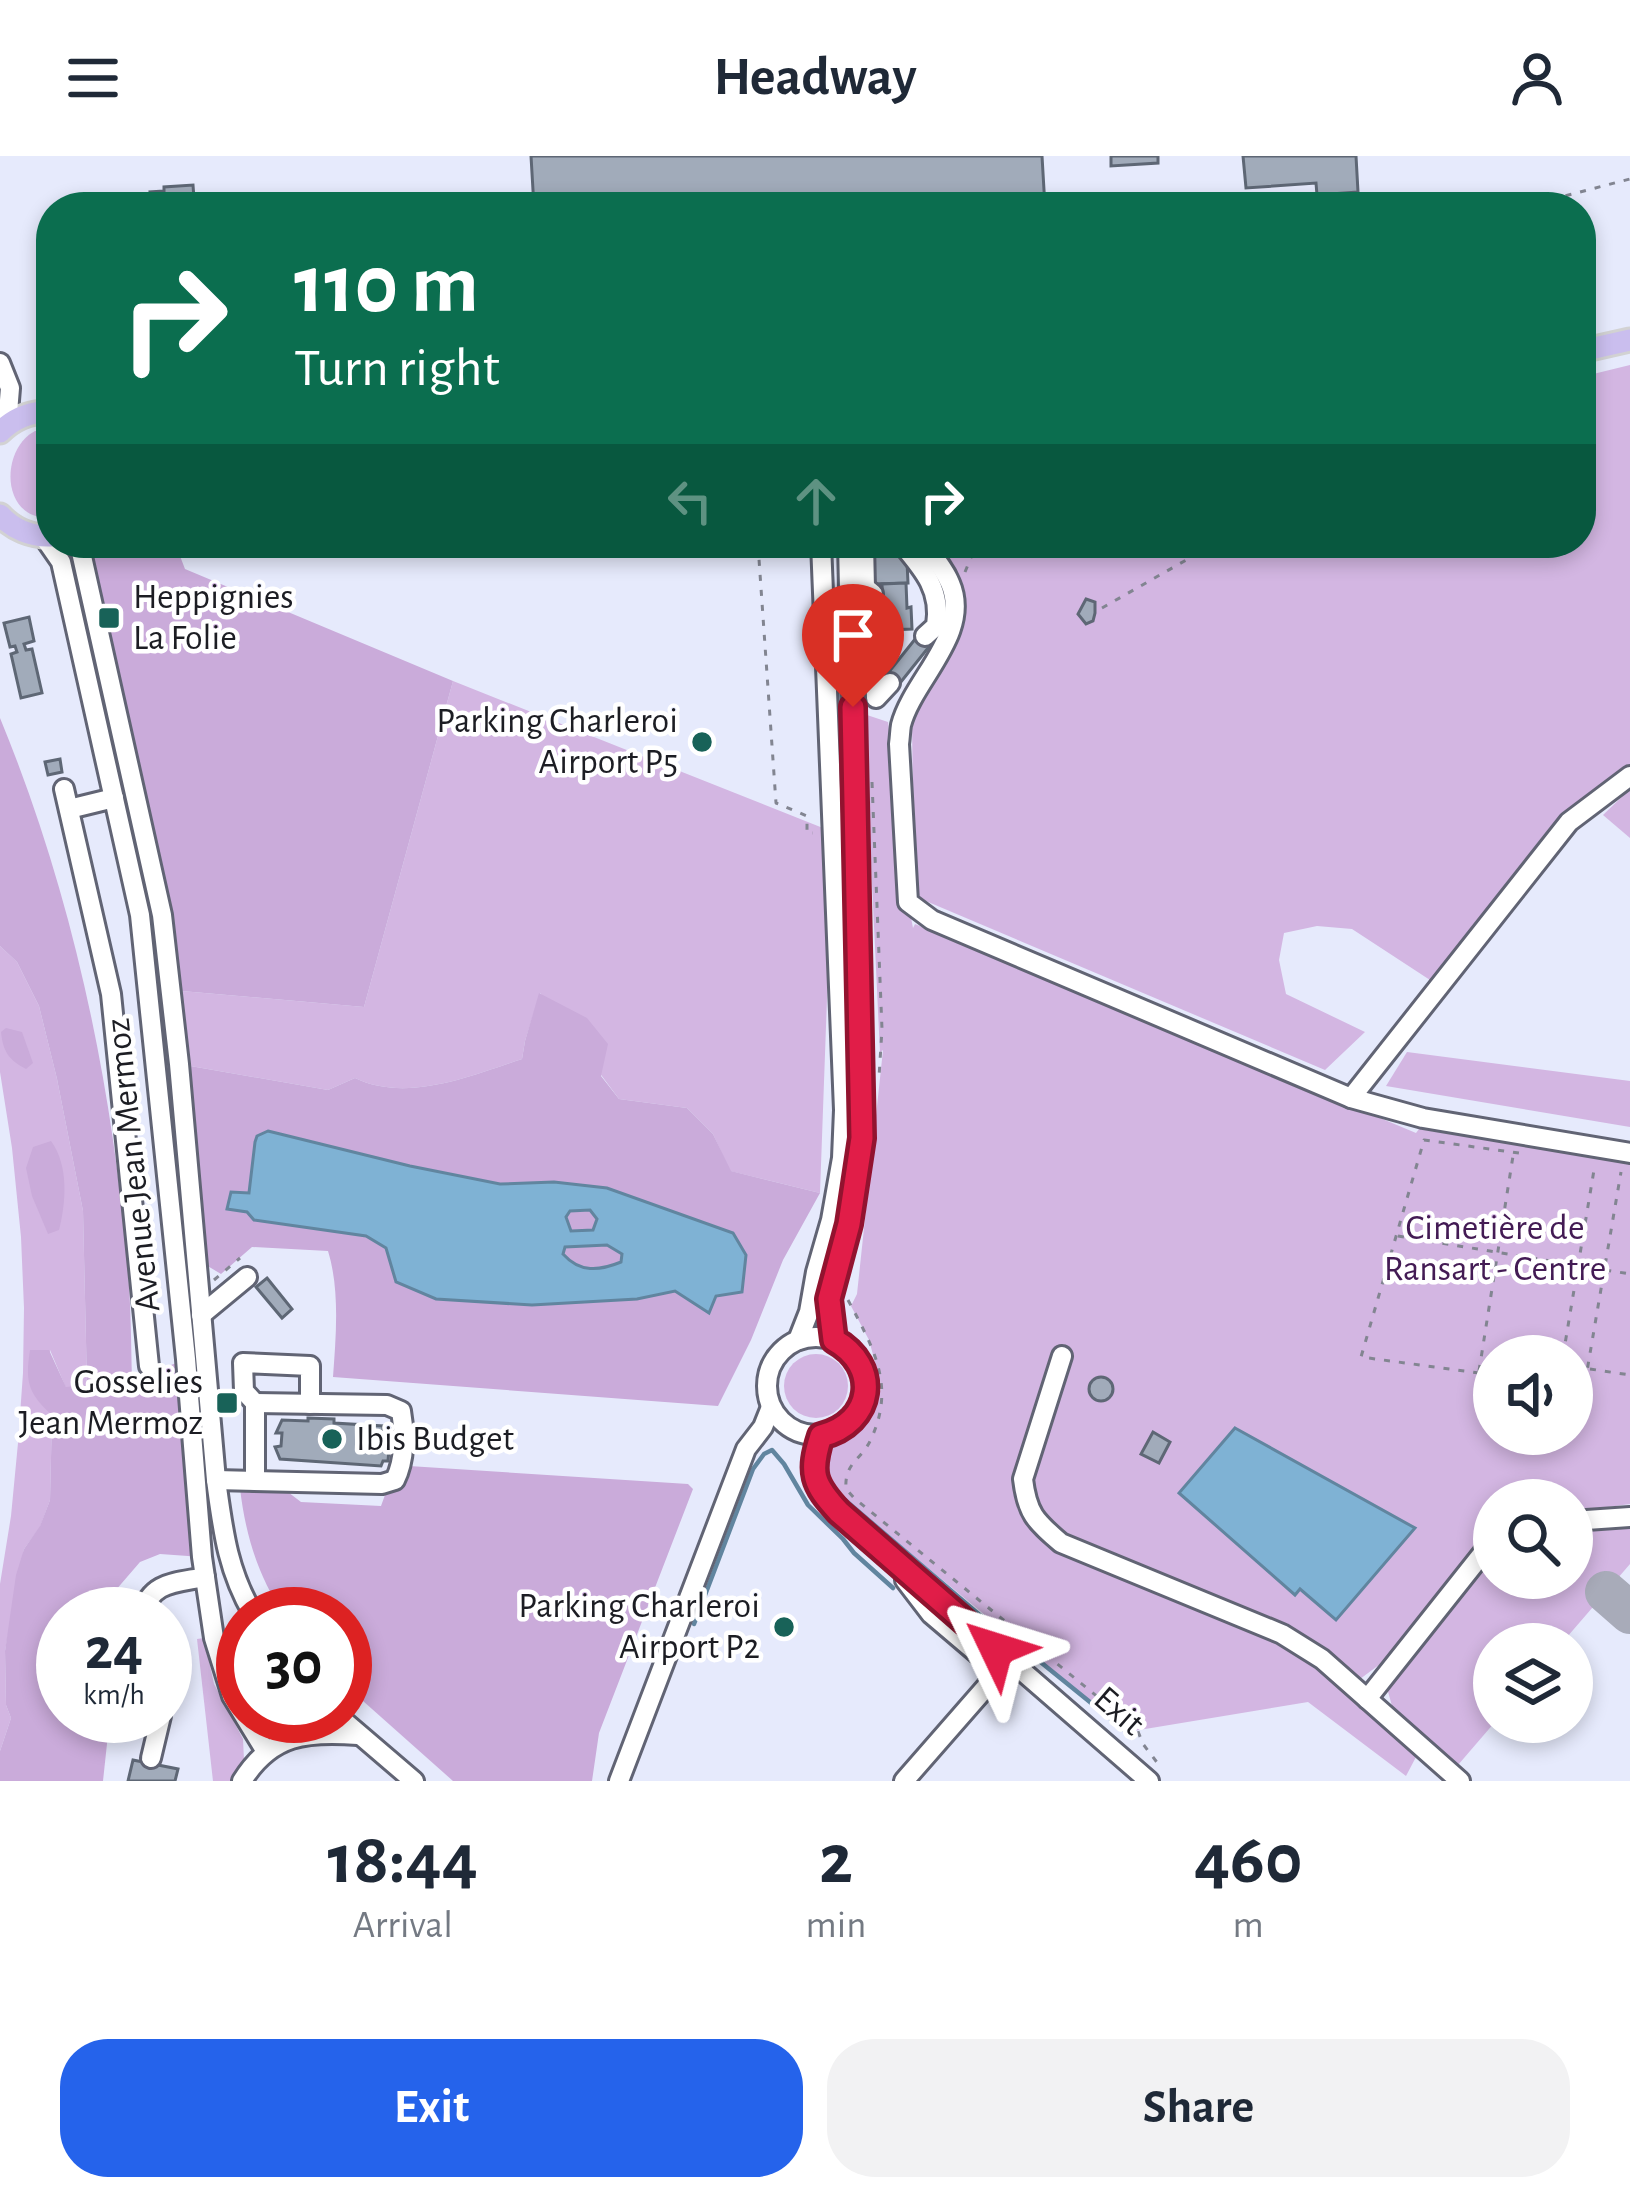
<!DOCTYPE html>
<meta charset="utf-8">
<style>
:root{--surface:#fff;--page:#f2f2f3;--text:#1f2937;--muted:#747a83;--accent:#2563eb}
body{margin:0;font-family:"Alegreya Sans",sans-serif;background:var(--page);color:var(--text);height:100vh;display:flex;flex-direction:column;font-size:45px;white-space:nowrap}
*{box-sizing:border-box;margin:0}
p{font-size:39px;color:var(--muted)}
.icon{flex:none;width:66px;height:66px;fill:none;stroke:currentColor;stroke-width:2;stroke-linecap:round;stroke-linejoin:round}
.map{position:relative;height:1625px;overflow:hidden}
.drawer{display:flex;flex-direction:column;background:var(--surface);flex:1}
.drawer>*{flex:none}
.hud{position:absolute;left:36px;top:36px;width:1560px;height:366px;border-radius:48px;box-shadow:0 6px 18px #0003;background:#0b6e4f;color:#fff;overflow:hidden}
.controls{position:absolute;left:1473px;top:1179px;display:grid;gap:24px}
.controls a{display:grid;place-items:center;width:120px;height:120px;border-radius:50%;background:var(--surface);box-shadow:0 6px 18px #0003;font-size:60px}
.speed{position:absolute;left:36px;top:1431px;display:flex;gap:24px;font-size:60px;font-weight:700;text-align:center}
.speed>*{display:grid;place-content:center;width:156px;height:156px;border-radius:50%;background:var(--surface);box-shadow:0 6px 18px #0003;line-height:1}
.speed small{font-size:30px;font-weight:400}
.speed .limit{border:18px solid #d22;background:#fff;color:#111}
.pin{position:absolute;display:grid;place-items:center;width:102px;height:102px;color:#fff;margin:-123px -51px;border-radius:50% 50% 50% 0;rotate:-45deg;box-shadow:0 0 12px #0007}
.pin .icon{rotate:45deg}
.me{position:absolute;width:132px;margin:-66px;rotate:311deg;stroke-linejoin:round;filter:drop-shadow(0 0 9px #0008)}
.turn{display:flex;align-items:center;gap:42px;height:252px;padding:0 60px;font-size:54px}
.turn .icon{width:156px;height:156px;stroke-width:2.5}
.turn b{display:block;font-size:84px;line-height:102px}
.lanes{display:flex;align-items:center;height:114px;padding:0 60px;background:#0003;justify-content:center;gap:60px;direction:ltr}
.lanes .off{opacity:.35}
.eta{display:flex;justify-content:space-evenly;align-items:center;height:204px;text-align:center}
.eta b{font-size:72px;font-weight:700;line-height:84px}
.action{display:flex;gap:24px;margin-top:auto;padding:24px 60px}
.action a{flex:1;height:138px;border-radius:48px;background:var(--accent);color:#fff;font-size:48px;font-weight:700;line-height:138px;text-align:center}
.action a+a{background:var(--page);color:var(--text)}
header{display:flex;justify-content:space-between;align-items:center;height:156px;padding:0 60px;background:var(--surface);font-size:54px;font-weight:700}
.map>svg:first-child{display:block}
.green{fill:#d3b6e2;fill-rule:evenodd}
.forest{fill:#caabda}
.water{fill:#7fb2d4;stroke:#61859f;stroke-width:3;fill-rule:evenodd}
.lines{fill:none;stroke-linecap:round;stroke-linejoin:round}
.stream{stroke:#61859f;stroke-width:4.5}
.taxiway{stroke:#a8abb9;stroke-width:42}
.building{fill:#a1abba;stroke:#5e6775;stroke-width:3}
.minor-casing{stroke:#616474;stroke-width:24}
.major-casing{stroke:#d2d2d3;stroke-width:27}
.path{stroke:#828591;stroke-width:3;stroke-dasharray:6 9;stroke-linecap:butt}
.minor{stroke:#fff;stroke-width:18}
.major{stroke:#cabeee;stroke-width:21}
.route-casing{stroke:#92132f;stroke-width:30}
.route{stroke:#e11d48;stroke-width:21}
.poi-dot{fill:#186258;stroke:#fff;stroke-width:4.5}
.labels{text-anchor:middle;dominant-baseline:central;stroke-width:9;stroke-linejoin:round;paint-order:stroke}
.poi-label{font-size:36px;fill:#1c1d23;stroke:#fff;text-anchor:end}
.street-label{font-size:36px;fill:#1c1d23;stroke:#fff}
.park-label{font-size:36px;fill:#431b54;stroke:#fff}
</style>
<header><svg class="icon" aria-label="menu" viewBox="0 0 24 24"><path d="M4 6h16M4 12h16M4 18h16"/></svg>Headway<svg class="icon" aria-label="person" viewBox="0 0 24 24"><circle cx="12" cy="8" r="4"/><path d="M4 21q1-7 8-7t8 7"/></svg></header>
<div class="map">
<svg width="1630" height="1625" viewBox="0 0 1630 1625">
<rect width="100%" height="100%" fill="#e6eafc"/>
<g class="green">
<path d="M1630,209V612L1550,671L1430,824L1352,773L1317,770L1284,777L1279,804L1286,838L1365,876L1325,914L914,740L912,566L959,478L950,433L930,387H1581V221Z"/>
<path d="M35,275H51V362C0,364 0,293 35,275Z"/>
<path d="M453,525L833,676L820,1037L730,1015L713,978L687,952L619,943L540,837L525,885L522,903C470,920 407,947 355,922L328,934L179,908L170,834L364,851Z"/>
<path d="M864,558L888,566L903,672L908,746L913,772L915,768L1416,977L1419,973L1630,1006V1348L1572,1356V1344H1494V1377L1415,1482L1352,1529L1416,1601L1406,1620L1308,1546L1127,1576L854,1351L826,1318L827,1294L860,1272L882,1232L869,1184L851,1150L857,1138L883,894L880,897ZM1494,1200H1572V1278H1494Z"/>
<path d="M1630,633V682L1603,659Z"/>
<path d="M0,790L17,806L39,850L57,923L83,1055L87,1229L66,1232L50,1194L52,1259L50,1344L40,1371L24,1393L5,1495L6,1549L11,1562L0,1595V1428L11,1360L18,1287L23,1217L24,1152L21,1081L12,992L0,916Z"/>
<path d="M1407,896L1630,925V971L1386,930Z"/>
<circle cx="816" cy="1230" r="32"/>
<path d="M1630,1370V1408L1561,1488H1494L1495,1566L1458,1609L1392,1550L1387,1532L1494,1396V1422H1572V1374Z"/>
<path d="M204,1482L214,1528L243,1583L244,1604L232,1625H213L197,1483Z"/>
<path d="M243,1484V1545L223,1486Z"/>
<path d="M251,1560H316C301,1579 266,1580 251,1560Z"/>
</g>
<g class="forest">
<path d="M85,387H175L185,413L453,525L364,851L170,834Z"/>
<path d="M0,562C71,734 111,920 127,1105C131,1144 131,1184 132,1224L184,1204L202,1401L160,1398L140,1406L115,1435V1458H63V1560H110L103,1625H0V1595L11,1562L6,1549L5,1495L16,1419L24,1393L40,1370L50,1344L52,1259C28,1237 25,1226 30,1194H49L66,1231L87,1229L83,1055L57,923L39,850L17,806L0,790Z"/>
<path d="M539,837L587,862L608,888L601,920L619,943L687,952L713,978L731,1015L820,1037L783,1104L751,1184L718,1250L333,1221C336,1180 340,1134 328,1095L252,1091L221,1118L196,1103L179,908L328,934L355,922C407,947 470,920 522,903L525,885Z"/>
<path d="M6,872L22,876L33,907L26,913C9,904 3,896 1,876Z"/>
<path d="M51,985C69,1010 66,1046 59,1074L48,1078L32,1040L26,1012L33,991Z"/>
<path d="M409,1310L688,1328L693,1333L599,1577L592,1625H453L345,1529V1458H284C258,1421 245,1377 240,1332L284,1333L301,1346L381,1350L385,1339L408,1324Z"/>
</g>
<g class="water">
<path d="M268,975L410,1010L500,1028L554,1026L607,1032L733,1077L746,1099L742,1136L716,1140L709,1157L675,1135L637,1143L532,1149L436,1143L396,1126L386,1092L366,1080L254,1064L247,1056L227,1053L231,1036L249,1037L255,986L257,980ZM590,1054L597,1063L593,1074L571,1075L566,1061L570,1055ZM607,1089L622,1098L621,1106C599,1115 580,1117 563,1098L565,1091Z"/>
<path d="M1235,1272L1415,1372L1336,1464L1300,1433L1295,1439L1179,1337Z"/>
</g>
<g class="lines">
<g class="stream">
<path d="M845,1344L1016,1490L1038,1504L1127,1576"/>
<path d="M694,1468L753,1313L764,1298L772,1294L784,1308L808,1349L843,1383L854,1397L893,1432"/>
</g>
<path class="taxiway" d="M1606,1436L1630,1457"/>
</g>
<g class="building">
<path d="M531,0H1042L1045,51H534Z"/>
<path d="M1111,0H1158V7L1111,10Z"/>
<path d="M1243,0H1356L1358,36L1317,39L1316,27L1246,32Z"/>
<path d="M193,29L194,43H186V51H151L150,36L164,35V31Z"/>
<path d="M870,392H896L907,406L908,427L871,428Z"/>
<path d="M906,427L907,452L911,451L912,473L863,475L862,453L883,452L882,428Z"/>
<path d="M1086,443L1095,446V457L1093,465L1086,468L1078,458Z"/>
<path d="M29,461L34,485L24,488L26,494L32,493L42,537L21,542L11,498L17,496L15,490L10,491L4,467Z"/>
<path d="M920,477L932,487L896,532L884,522Z"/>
<path d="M60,603L62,616L48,619L45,606Z"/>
<path d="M267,1122L292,1153L282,1162L256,1131Z"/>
<circle cx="1101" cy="1233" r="12"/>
<path d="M308,1262L334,1263V1267L383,1270V1293L389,1294L388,1305H383L381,1310L280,1303L275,1291L281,1290L282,1277H276L282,1264L308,1265Z"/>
<path d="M1153,1276L1170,1286L1159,1307L1141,1298Z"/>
<path d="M133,1604L178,1613L175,1625H128Z"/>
</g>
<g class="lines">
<g class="minor-casing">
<g id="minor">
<path d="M0,207L10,232L7,269"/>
<path d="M43,380L61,406L140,759L186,1203L202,1401L214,1482L232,1540L265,1594"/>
<path d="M79,387L162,759L179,908L216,1324C223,1374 227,1413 253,1458"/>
<path d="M864,387L865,432"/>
<path d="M901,387C923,413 942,434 936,470L925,480"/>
<path d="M923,387C933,400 944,412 950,427C972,478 913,523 901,569C900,575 900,581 899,588L908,746L932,764L1351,942L1423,962L1630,997"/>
<path d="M849,418L873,438L876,542L890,527"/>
<path d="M64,633L111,838L149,1210"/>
<path d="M69,653L114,642"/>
<path d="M1351,942L1569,666L1630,620"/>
<path d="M201,1159L247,1121"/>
<circle cx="816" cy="1230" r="49"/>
<path d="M798,1184L809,1156L816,1116L831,1064L842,1002L844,954L821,387"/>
<path d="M834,1184L829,1143L849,1068L861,982L848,387"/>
<path d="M1062,1200L1023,1323C1027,1357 1035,1365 1061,1387L1282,1478L1322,1503L1460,1625"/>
<path d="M821,1280C809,1317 813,1328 839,1356L1149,1625"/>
<path d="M216,1324L382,1328L395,1324C405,1304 405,1277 401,1255L387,1249L255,1247"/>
<path d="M255,1325V1247L244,1235L243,1207L310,1210V1248"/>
<path d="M1572,1365L1630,1361"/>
<path d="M142,1458C151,1425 176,1427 205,1421"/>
<path d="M1367,1543L1494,1383"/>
<path d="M338,1560L414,1625"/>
<path d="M151,1602L161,1560"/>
<path d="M242,1625C271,1578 307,1575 358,1579"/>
<path d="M619,1625L746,1293L763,1271L771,1251"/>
<path d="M904,1625L987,1530L992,1520L991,1509L931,1458L905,1424"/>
</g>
</g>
<g class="major-casing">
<g id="major">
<path d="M1581,195L1630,184"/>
<path d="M0,276C14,262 31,255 51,256"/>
<path d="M0,359C13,373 31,381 51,380"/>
</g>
</g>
<g class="path">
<path d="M1522,51L1630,23"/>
<path d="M758,389L776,647L807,660V677H813"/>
<path d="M965,416L977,387"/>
<path d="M1102,452L1216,387"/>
<path d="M872,626L882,873L879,921"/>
<path d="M1398,1080L1630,1118"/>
<path d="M214,1124L240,1102"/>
<path d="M848,1144C873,1191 896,1230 871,1283C862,1304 844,1306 846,1333L854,1342L1137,1573L1143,1588L1159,1609"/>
<path d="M1563,1200L1595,1008"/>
<path d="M1590,1213L1630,1219"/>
<path d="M1479,1215L1513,1000"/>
<path d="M1494,1219L1361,1201L1424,984L1526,998"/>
<path d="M1580,1256L1621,1016"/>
</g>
<use href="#minor" class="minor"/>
<use href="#major" class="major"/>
</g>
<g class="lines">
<g class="route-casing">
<path id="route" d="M853,551L862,982L849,1068L829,1143L834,1184C881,1210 874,1267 821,1280C809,1317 813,1328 839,1356L996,1493"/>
</g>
<use href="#route" class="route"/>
</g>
<g class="poi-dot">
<rect x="97" y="450" width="24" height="24" rx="6"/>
<circle cx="702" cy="586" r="12"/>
<rect x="215" y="1235" width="24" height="24" rx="6"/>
<circle cx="332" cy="1283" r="12"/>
<circle cx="784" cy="1471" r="12"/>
</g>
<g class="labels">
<g class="poi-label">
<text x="133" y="441" text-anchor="start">Heppignies<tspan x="133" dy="41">La Folie</tspan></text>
<text x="678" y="565">Parking Charleroi<tspan x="678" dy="41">Airport P5</tspan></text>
<text x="203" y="1226">Gosselies<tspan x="203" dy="41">Jean Mermoz</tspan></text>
<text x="356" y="1283" text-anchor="start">Ibis Budget</text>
<text x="760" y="1450">Parking Charleroi<tspan x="760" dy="41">Airport P2</tspan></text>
</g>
<g class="street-label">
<text transform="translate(133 1009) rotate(-96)">Avenue Jean Mermoz</text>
<text transform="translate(1119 1555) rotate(41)">Exit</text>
</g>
<g class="park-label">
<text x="1495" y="1072">Cimetière de<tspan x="1495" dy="41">Ransart - Centre</tspan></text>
</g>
</g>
</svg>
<div class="controls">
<a><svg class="icon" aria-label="sound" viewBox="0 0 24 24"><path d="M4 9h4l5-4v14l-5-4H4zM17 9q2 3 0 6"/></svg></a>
<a><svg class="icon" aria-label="search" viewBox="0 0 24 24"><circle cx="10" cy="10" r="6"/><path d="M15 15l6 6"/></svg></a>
<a><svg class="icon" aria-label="layers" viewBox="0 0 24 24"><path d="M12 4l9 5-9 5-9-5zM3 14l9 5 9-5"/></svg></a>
</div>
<div class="speed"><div>24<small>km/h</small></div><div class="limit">30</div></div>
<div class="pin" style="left:853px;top:551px;background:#d93025"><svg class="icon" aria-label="arrive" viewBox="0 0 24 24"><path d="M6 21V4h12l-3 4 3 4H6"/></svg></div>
<svg class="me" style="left:996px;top:1493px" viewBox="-20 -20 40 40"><path d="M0-17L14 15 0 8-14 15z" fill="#e11d48" stroke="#fff" stroke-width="4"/></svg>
<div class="hud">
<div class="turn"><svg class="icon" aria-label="right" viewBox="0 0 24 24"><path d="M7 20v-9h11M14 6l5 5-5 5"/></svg><div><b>110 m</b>Turn right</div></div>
<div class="lanes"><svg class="icon off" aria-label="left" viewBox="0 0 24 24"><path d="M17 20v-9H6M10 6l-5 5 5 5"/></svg><svg class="icon off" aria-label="ahead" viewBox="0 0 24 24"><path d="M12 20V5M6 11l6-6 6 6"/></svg><svg class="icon" aria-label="right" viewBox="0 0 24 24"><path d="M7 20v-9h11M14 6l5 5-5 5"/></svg></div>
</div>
</div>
<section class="drawer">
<div class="eta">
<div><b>18:44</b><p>Arrival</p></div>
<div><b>2</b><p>min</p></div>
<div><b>460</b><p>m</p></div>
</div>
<div class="action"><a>Exit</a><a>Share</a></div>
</section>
